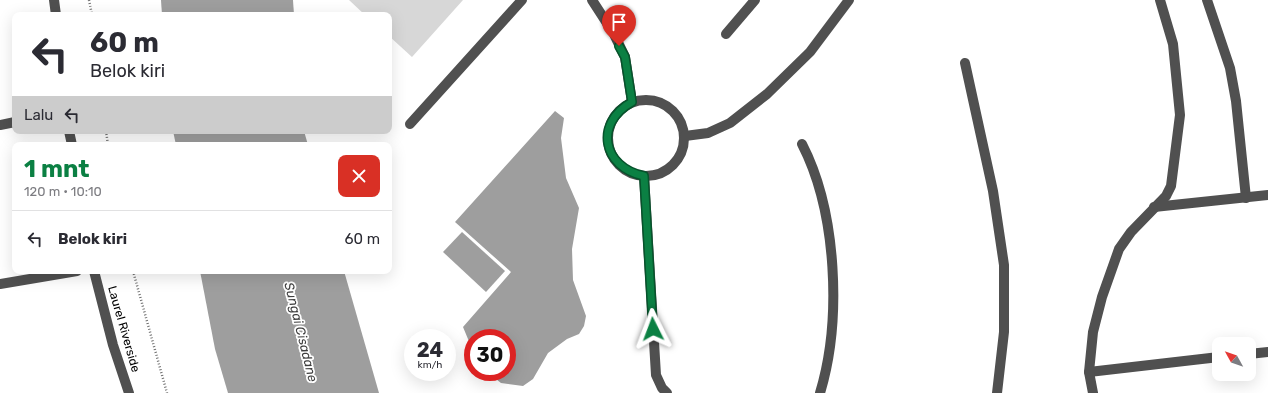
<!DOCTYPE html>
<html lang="id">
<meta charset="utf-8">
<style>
:root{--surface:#fff;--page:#f2f2f3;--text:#2b2b33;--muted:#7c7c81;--line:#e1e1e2;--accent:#0b8043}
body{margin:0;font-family:Rubik,sans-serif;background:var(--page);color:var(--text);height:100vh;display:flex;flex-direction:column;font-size:15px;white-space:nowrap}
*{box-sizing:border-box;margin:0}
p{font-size:13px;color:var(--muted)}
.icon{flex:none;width:22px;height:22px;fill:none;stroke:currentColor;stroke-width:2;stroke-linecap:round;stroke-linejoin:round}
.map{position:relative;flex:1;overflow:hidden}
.details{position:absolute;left:12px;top:142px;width:380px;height:132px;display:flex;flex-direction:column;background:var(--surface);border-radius:8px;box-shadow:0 4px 16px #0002}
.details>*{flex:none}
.hud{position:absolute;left:12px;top:12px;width:380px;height:122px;border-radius:8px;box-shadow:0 4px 16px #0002;background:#fff;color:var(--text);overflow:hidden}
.needle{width:26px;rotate:310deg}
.tools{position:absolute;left:1212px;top:337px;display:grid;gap:8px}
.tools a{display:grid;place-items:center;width:44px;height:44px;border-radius:8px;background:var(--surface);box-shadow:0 4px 16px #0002;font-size:20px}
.speed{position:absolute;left:404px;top:329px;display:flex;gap:8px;font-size:20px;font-weight:700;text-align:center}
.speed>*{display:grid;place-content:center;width:52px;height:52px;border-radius:50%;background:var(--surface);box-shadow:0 4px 16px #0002;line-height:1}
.speed small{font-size:10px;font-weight:400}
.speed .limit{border:6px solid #d22;background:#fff;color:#111}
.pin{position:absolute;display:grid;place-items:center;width:34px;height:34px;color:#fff;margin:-41px -17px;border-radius:50% 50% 50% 0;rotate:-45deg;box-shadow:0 0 4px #0007}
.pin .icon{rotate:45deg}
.me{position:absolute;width:44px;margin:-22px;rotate:357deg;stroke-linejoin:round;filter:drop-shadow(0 0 3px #0008)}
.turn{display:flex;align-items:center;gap:14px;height:84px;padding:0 12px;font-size:18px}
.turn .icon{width:52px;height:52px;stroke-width:2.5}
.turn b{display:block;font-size:28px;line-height:34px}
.then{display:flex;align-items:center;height:38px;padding:0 12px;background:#0003;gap:8px;font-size:15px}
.round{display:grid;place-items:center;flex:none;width:42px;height:42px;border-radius:8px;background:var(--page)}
.overview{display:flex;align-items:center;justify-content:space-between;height:68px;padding:0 12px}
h1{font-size:24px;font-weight:700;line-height:30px;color:var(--accent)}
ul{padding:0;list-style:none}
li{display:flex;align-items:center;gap:12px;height:56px;padding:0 12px;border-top:1px solid var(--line)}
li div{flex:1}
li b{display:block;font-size:15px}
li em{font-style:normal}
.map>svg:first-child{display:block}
.green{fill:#d7d7d7}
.water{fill:#9e9e9e}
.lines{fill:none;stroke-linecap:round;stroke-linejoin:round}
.path{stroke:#727272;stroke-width:2.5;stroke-dasharray:1 2;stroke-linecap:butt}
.minor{stroke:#505050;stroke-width:10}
.route-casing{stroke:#07532c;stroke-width:10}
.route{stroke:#0b8043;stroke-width:7}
.labels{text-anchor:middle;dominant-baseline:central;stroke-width:3.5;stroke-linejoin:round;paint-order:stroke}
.street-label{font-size:12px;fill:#000;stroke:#fff}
.water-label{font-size:13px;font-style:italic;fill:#3f3f3f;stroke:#fff}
</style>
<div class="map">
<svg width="1268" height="393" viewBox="0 0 1268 393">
<rect width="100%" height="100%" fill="#fff"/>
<path class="green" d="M349,0H463L412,57L389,36V15H365Z"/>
<g class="water">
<path d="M161,0H293L294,15H162Z"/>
<path d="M555,111L564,118L561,138L566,178L579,208L572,249L573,280L586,316L584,326L579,334L567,339L548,353L533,379L523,386L501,383L487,372H507V338H473V351L463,327L511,272L455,222Z"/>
<path d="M173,131H304L308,145H176Z"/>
<path d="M462,232L505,271L486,292L443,252Z"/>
<path d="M200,271H344L379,393H228L215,349Z"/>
</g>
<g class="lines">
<g class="path">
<path d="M89,0L92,15"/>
<path d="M106,131L108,145"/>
<path d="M133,271L167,393"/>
</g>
<g class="minor">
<path d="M54,0L56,15"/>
<path d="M592,0L614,34L625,57L632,102"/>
<path d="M1207,0L1230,68L1236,101L1246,198"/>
<path d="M726,34L755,0"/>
<path d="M965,63L993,191L1004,265V332L997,393"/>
<circle cx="646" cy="138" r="38"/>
<path d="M410,124L522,0"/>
<path d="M0,125L15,122"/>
<path d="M69,131L72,145"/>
<path d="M685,136L708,133L730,123L767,94L810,52L849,0"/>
<path d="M802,144C837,212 842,320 820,393"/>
<path d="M644,176L656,375L662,388L667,393"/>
<path d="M1154,207L1268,195"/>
<path d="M94,271L113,345L129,393"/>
<path d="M0,284L77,271"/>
<path d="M1249,354L1268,352"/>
<path d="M1089,372L1219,357"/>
<path d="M1093,393L1089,372L1093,332L1102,297L1119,249L1131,232L1166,196L1171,186L1180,115L1173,44L1160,0"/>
</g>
</g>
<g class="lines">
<g class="route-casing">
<path id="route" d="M619,46L625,57L632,102C594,123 602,167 644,176L653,329"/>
</g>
<use href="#route" class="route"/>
</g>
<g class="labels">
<g class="street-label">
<text transform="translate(124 329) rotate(74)">Laurel Riverside</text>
</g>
<g class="water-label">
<text transform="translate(301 332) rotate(76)">Sungai Cisadane</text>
</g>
</g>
</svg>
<div class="tools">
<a><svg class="needle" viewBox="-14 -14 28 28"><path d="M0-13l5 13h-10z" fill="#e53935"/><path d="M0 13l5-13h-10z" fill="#7c7c81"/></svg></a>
</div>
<div class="speed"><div>24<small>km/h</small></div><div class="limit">30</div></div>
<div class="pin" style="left:619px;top:46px;background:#d93025"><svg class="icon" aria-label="arrive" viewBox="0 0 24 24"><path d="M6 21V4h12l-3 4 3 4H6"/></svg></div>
<svg class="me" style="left:653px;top:329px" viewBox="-20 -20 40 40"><path d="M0-17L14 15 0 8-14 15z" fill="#0b8043" stroke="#fff" stroke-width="4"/></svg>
<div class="hud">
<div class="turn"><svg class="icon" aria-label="left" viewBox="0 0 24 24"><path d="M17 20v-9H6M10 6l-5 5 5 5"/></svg><div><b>60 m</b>Belok kiri</div></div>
<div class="then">Lalu<svg class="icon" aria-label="left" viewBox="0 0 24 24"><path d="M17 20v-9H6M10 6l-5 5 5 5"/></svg></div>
</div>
<section class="details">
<div class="overview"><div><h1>1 mnt</h1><p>120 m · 10:10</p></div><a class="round" style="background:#d93025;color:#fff"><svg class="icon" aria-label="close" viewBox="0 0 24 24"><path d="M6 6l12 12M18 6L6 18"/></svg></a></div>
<ul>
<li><svg class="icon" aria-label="left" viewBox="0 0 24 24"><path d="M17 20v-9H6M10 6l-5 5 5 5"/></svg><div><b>Belok kiri</b></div><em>60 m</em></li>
</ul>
</section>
</div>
